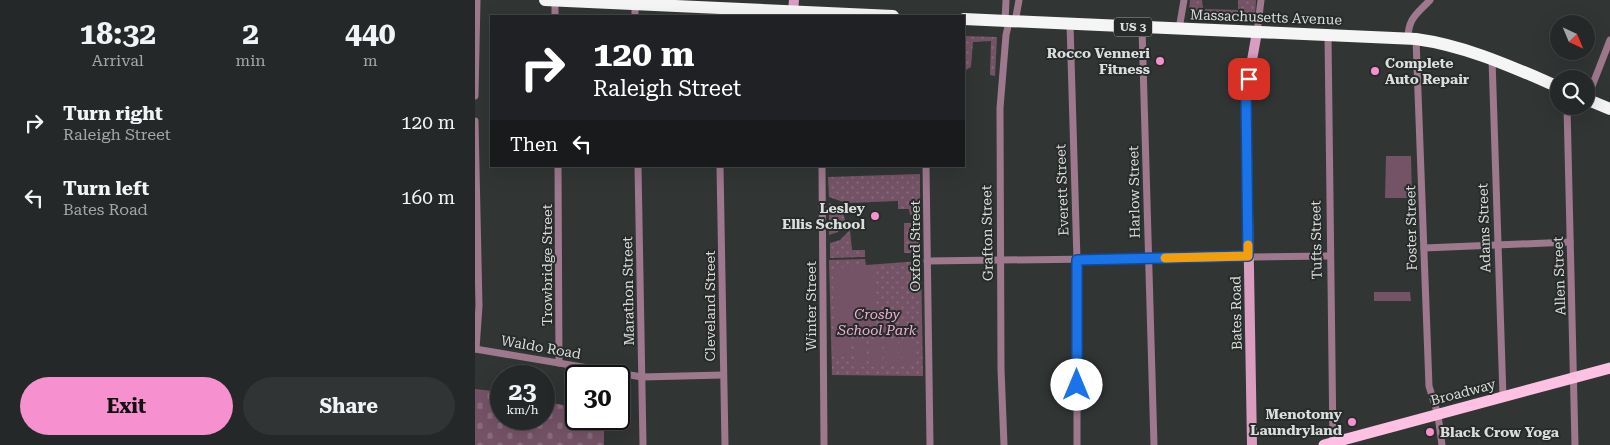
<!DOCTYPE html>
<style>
:root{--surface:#252828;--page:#313434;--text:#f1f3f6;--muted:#a3a6a8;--line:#424445;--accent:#f790ce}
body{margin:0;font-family:"Roboto Serif",serif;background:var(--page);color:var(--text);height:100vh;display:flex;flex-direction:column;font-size:19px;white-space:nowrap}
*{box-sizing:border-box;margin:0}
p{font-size:16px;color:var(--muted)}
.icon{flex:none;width:28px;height:28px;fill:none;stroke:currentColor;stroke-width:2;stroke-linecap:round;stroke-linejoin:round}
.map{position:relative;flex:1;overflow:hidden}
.side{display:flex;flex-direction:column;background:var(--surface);width:475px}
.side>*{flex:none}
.banner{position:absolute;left:15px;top:15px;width:475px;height:152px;border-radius:0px;box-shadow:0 5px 20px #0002,0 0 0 1px var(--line);background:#202124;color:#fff;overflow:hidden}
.needle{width:32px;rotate:136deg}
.controls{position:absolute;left:1075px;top:15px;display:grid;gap:10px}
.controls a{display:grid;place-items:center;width:45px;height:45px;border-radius:50%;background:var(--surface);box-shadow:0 5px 20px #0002,0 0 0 1px var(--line);font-size:25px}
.speed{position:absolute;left:15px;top:365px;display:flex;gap:10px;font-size:25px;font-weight:700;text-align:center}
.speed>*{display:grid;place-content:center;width:65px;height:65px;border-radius:50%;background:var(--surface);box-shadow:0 5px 20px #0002,0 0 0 1px var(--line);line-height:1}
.speed small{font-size:12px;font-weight:400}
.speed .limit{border:2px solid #111;border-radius:8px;background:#fff;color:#111}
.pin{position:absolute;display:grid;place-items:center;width:42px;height:42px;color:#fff;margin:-21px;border-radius:10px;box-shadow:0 2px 8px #0006}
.me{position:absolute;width:55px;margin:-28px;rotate:0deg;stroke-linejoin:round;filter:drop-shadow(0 0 4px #0008)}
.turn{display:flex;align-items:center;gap:18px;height:105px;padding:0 20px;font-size:22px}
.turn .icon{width:65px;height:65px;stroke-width:2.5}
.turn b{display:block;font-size:35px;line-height:42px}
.then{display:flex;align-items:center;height:48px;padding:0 20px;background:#0003;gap:10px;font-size:19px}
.eta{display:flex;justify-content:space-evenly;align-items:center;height:85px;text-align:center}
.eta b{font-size:30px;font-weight:700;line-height:35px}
.primary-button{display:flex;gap:10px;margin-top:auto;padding:10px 20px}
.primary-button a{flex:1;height:58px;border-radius:30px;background:var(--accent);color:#111;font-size:20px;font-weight:700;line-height:58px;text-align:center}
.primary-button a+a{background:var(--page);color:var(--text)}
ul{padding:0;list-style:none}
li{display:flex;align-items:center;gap:15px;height:75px;padding:0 20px}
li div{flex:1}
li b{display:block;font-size:19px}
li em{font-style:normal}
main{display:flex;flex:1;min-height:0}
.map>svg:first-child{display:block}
.green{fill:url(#green-dots)}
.cemetery{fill:url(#cemetery-stones)}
.pitch{fill:#755367}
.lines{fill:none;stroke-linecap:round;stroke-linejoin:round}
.street{stroke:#9e788d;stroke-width:7}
.secondary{stroke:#d99dc0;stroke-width:10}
.primary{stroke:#fec0e3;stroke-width:11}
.highway{stroke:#f5f5f5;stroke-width:12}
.route-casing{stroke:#114b97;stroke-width:12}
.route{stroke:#1a73e8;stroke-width:9}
.slow{stroke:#f59e0b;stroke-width:9}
.poi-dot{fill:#f790ce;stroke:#272c2b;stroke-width:2}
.labels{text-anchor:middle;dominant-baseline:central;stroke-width:4;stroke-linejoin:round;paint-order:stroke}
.shield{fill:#272c2b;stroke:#a4a9a8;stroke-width:1}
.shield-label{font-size:12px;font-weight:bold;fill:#dadedd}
.street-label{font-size:14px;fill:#dadedd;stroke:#272c2b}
.poi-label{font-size:14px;font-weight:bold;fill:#dadedd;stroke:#272c2b;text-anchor:end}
.park-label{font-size:14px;font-style:italic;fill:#f3aed6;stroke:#272c2b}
</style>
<main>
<section class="side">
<div class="eta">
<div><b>18:32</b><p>Arrival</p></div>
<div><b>2</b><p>min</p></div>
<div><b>440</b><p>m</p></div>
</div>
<ul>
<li><svg class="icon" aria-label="right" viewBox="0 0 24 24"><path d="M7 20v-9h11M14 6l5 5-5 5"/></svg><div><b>Turn right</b><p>Raleigh Street</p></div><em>120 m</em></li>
<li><svg class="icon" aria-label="left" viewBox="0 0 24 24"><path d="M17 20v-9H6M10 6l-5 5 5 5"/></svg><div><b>Turn left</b><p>Bates Road</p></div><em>160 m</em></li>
</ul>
<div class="primary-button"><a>Exit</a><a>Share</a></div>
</section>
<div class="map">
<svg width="1135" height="445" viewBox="0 0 1135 445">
<defs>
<pattern id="green-dots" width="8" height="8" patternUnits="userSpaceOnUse" patternTransform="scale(1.25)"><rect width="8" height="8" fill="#755367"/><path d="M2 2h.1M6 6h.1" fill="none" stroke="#886b7c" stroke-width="1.8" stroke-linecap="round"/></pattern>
<pattern id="cemetery-stones" width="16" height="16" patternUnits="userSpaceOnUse" patternTransform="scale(1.25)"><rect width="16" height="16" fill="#755367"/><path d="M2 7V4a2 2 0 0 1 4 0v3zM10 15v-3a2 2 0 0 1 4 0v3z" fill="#886b7c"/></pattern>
</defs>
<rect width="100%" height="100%" fill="#313635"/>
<g class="green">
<path d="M715,0H727L728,9L763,10V0H781L780,16L719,14L714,10Z"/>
<path d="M489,36L522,37L520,76L515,75L516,41L498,42L496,67L489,71Z"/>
<path d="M445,174V215H435L434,209H423V201L371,203L354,197L353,177Z"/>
<path d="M354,203L367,209L370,220L363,232L354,235Z"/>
<rect x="429" y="223" width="16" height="30"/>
<path d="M375,230L377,250H390V257L355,258V243L365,240Z"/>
<path d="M390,259L391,265L446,261L448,376L357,375L354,260Z"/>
</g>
<path class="cemetery" d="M0,389L26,392V419H69V401L101,408V419H129V445H0Z"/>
<g class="pitch">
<path d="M911,156H936L937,198H910Z"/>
<path d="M398,266L400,326L359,327L358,268Z"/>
<path d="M899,292H935L936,301H899Z"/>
<path d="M357,335H374V357H358Z"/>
<path d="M407,340L408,366L396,367L395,341Z"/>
<path d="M411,340H423L424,366H412Z"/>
<rect x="427" y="340" width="12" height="26"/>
<path d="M379,341H391L392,367H380Z"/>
</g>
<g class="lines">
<g class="street">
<path d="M80,1V16"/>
<path d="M160,5V16"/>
<path d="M530,22L531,0"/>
<path d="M540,22L544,0"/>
<path d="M595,24L602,260V445"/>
<path d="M667,28L679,445"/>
<path d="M704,29L709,0"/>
<path d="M782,32L786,0"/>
<path d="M853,35L858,444"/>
<path d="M933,39C933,18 942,14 955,0"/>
<path d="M941,39L954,386L963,415L967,445"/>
<path d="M1017,59L1028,397"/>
<path d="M0,96L2,0"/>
<path d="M1112,99L1135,40"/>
<path d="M1092,106L1100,445"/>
<path d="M0,121L4,306L1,349"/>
<path d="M83,166L84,363"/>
<path d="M163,166L168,445"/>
<path d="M245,166L250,445"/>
<path d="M347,166L349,445"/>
<path d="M451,166L455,445"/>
<path d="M949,248L1095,242"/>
<path d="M452,261L854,256"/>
<path d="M0,349L167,377L248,375"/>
<path d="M529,445L526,369L525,108L531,35L534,22"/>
</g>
<g class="secondary">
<path d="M318,11L319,0"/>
<path d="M777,445L771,94L782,32"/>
</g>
<path class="primary" d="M849,445L1135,368"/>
<g class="highway">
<path d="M70,0L418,16"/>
<path d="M489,19L941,39C992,46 1037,67 1084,87"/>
<path d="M1111,99L1135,109"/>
</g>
</g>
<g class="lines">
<g class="route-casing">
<path id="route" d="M602,385V260L773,256L771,94L774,79"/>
</g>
<use href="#route" class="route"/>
<path class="slow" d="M690,258L773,256V245"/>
</g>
<g class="poi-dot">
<circle cx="685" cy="61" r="5"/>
<circle cx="900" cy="71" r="5"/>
<circle cx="400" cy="216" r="5"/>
<circle cx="877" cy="422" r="5"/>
<circle cx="955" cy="432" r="5"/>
</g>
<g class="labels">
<rect class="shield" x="639" y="17.5" width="38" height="19" rx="4"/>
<g class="shield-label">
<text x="658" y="27">US 3</text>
</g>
<g class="street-label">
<text transform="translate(791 17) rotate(2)">Massachusetts Avenue</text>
<text transform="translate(587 190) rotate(-92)">Everett Street</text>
<text transform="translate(659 192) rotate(-91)">Harlow Street</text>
<text transform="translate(936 228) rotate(-91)">Foster Street</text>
<text transform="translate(1009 228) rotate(-92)">Adams Street</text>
<text transform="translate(512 233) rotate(-91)">Grafton Street</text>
<text transform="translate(841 240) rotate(-91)">Tufts Street</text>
<text transform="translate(440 246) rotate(-90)">Oxford Street</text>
<text transform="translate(72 265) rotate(-90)">Trowbridge Street</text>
<text transform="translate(1084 276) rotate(-92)">Allen Street</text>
<text transform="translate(153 291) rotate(-91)">Marathon Street</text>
<text transform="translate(235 306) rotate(-90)">Cleveland Street</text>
<text transform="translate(336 306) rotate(-90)">Winter Street</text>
<text transform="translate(761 313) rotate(-91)">Bates Road</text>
<text transform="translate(66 347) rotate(10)">Waldo Road</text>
<text transform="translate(988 392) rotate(-15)">Broadway</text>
</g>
<g class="poi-label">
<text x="675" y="53">Rocco Venneri<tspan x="675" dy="16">Fitness</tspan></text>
<text x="910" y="63" text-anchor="start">Complete<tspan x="910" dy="16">Auto Repair</tspan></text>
<text x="390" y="208">Lesley<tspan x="390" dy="16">Ellis School</tspan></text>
<text x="867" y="414">Menotomy<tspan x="867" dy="16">Laundryland</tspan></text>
<text x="965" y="432" text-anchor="start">Black Crow Yoga</text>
</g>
<g class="park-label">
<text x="402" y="314">Crosby<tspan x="402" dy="16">School Park</tspan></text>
</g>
</g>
</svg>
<div class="controls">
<a><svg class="needle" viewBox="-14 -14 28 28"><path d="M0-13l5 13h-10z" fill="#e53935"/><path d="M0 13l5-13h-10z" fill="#a3a6a8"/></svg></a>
<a><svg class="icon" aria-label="search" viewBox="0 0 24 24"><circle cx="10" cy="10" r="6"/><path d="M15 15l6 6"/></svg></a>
</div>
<div class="speed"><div>23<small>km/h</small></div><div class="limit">30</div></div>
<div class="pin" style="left:774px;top:79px;background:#d93025"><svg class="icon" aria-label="arrive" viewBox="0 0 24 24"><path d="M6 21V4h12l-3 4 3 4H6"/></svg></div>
<svg class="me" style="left:602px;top:385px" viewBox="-20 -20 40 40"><circle r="19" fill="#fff"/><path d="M0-13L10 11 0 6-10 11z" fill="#1a73e8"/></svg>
<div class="banner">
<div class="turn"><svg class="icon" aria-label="right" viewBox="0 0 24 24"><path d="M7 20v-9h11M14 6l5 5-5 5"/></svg><div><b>120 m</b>Raleigh Street</div></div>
<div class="then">Then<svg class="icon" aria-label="left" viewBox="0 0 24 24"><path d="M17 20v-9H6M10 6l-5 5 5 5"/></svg></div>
</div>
</div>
</main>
